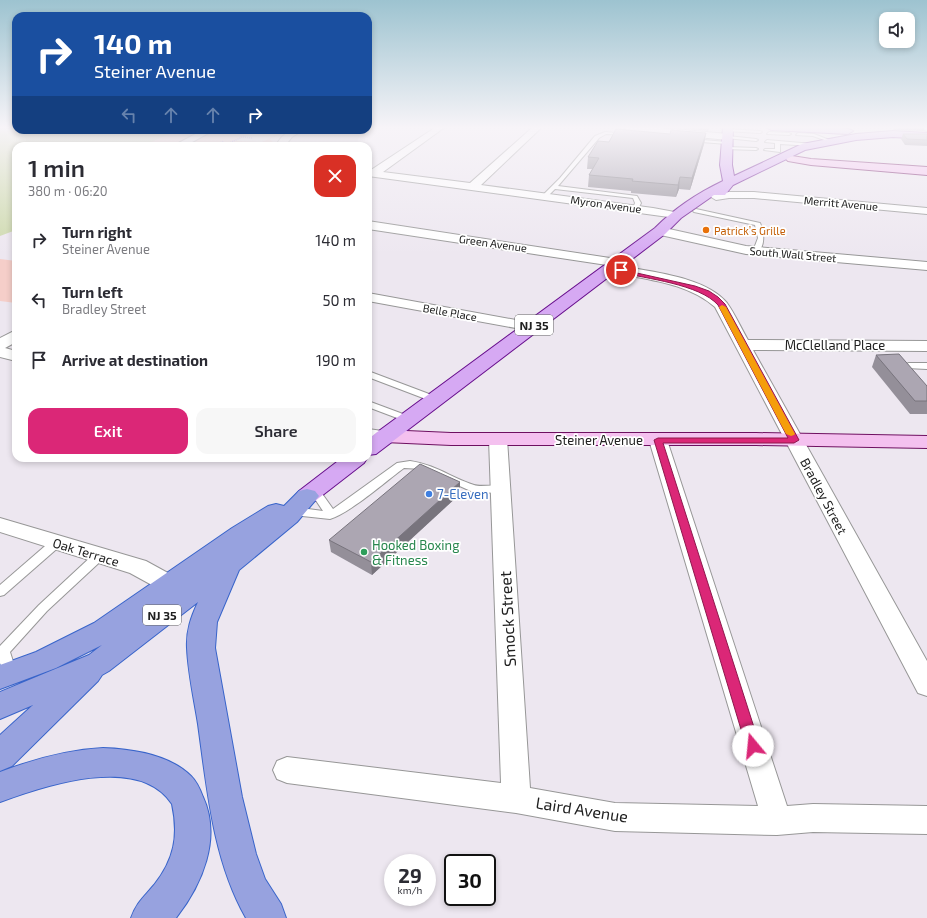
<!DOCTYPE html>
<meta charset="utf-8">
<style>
:root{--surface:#fff;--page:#f7f7f7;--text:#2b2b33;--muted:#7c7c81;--accent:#db2777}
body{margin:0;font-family:"Exo 2",sans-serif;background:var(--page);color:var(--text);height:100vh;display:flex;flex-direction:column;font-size:15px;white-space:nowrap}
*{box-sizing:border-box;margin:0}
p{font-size:13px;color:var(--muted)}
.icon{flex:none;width:22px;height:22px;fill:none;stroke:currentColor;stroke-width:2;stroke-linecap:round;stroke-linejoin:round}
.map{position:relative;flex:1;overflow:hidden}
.details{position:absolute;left:12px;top:142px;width:360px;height:320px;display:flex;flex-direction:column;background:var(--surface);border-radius:12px;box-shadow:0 2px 6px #0003}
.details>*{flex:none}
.banner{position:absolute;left:12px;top:12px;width:360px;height:122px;border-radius:12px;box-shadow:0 2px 6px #0003;background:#1a4fa0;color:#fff;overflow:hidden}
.buttons{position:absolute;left:879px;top:12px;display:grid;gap:8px}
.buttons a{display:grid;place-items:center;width:36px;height:36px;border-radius:8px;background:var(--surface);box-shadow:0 2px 6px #0003;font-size:20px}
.speed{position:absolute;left:384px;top:854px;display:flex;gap:8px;font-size:20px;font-weight:700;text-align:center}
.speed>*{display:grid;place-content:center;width:52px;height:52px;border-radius:50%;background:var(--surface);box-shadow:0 2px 6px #0003;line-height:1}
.speed small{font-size:10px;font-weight:400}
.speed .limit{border:2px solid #111;border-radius:6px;background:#fff;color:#111}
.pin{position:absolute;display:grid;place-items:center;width:34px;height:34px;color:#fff;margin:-17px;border:2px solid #fff;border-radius:50%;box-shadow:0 1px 4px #0007}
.me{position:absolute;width:44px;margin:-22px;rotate:343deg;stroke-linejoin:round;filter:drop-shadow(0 0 3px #0008)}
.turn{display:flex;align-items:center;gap:14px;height:84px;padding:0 16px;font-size:18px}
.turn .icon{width:52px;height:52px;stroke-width:2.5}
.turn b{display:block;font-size:28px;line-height:34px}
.lanes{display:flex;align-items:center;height:38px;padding:0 16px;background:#0003;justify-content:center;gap:20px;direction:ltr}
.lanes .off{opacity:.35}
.round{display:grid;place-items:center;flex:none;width:42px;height:42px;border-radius:12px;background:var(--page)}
.overview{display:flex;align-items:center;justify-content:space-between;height:68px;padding:0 16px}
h1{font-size:24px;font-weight:600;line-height:30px}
.action{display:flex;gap:8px;margin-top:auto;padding:8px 16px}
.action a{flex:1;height:46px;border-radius:12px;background:var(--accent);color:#fff;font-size:16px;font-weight:600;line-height:46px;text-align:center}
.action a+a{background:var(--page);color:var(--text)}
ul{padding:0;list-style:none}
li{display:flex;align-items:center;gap:12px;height:60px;padding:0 16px}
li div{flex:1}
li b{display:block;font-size:15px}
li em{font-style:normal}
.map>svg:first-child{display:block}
.park{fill:#f5cec9}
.parking{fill:#ececec}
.water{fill:#cdd9ac}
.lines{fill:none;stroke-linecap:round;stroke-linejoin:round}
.lane-casing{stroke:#979797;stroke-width:2}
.street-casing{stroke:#979797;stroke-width:2}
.secondary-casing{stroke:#6e1060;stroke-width:2}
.primary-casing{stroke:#680f8d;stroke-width:2}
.highway-casing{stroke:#3864ca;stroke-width:2}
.path{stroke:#8b7bed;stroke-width:1.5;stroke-dasharray:1 1;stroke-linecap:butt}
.lane{fill:#fff;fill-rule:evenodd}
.street{fill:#fff;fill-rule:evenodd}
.secondary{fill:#f4c1ef;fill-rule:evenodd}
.primary{fill:#d6a9f3;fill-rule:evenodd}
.highway{fill:#97a2df;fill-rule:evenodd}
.wall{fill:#948f99}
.shaded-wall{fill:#78747d}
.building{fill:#aca6b2;stroke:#78747d}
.route{fill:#db2777;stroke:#8e194d}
.slow{fill:#f59e0b}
.food-dot{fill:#e8710a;stroke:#fff;stroke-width:1.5}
.shop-dot{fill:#3f7fe0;stroke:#fff;stroke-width:1.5}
.leisure-dot{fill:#2e9e5b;stroke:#fff;stroke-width:1.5}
.labels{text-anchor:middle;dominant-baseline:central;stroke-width:3.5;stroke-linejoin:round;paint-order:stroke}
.far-street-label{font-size:11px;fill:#202020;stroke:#fff}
.far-food-label{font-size:11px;fill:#c56008;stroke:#fff;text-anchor:start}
.shield{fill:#fff;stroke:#636363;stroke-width:1}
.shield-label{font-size:12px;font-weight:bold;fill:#202020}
.street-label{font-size:13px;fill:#202020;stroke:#fff}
.shop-label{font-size:13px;fill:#366cbe;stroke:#fff;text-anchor:start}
.leisure-label{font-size:13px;fill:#27864d;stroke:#fff;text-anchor:start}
.near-street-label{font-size:16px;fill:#202020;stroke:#fff}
</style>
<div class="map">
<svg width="927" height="918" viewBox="0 0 927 918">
<rect width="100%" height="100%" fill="#ede7f0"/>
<g class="park">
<path d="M169,130H288L270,139L276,146H133Z"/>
<path d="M0,259L16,261V303L0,301Z"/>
</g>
<path class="parking" d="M258,130H286L262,142L236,141Z"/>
<path class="water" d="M0,127H16V130H179L142,146H16V230L0,236Z"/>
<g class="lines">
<g class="lane-casing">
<g id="lane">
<path d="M728,129L760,131L762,132L760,133L726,131Z"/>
<path d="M605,132L630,134L628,135L606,134L599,138L558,186L637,196L641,203L638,209L633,208L635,203L633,198L555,189L547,197H543V195L560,178L595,136Z"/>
<path d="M769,132L789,133L791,134L789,135L767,134Z"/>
<path d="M798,133L814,134L832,141L830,142L813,136L796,135Z"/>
<path d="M728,136L756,139L758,140L756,141L726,138Z"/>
<path d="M691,139L727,142L729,143L727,144L689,141Z"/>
<path d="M767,140L813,144L815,145L813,146L780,144V152L764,150L765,149H775V143L765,142Z"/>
<path d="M727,147L756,148L758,149L756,150L725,149Z"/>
<path d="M696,209L760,223C764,231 766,248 756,253L753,251L758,238L755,225L694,212L693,211Z"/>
<path d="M909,363H927V369L906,368L905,366L906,364Z"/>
<path d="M368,371L437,397L439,399L434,402L431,401L368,377Z"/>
<path d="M368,401L411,417L413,419L411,421H405L368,407Z"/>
<path d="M410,461C436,465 450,477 474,485C482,488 500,482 506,490L501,493L473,492L422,469L404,468C386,481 350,513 330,519L293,515L289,514L288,511L289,508L293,507L323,511L309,490L314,487L318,488L333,509L397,463Z"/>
<path d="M56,539L60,540L62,543L60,546L4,595L0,596V585L52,540Z"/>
<path d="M99,552L103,553L105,556L103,559L47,611L10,652L17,674L15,678L10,679L5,678L0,663V646L39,605L95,553Z"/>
</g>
</g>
<g class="street-casing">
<g id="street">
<path d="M436,127H445L383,172L470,183L533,127H542L481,185L653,208L680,213L682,215L680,217L676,218L368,176V170H371Z"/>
<path d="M623,127H651L728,134L733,137L728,140L627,130Z"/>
<path d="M922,127H927V131L924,130Z"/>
<path d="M203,130H214L185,146H173Z"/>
<path d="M292,130H303L292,137L288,142L290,146H280L278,142C282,136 286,133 292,130Z"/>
<path d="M729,192H754L927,208V214L754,198H729L716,200L711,197L712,195Z"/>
<path d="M368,221L623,260L624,263L621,266C652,272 706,277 727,303C735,314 741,328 748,340L927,341V351L753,350L927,661V696L918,693L715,307C685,281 644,280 606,271L604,268L607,265L368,229Z"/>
<path d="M660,227L746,246L927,262V270L746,254L656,234L654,231L656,228Z"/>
<path d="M368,293L532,323L537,324L539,327L537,330L532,331L368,301Z"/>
<path d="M16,330V342L5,348L16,351V361L0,357V338Z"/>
<path d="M368,429L390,432L393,436L390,440L384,441L368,439Z"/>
<path d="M498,433L505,435L507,439L530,788L615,803L758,806L649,440L651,436L658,434L665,436L667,440L787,806L813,804L927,806V834L813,832L777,835L615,831L516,813L287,783L277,779L273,770L277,761L287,757L501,783L489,439L491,435Z"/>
<path d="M0,518L146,561L177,578L180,584L177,590L169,592L161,590L130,573L0,532Z"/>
</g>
</g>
<g class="secondary-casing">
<g id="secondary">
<path d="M792,156L811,159L927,167V175L811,165L788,161L786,159L788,157Z"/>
<path d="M384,430L451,433H756L927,436V448L756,445H451L384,442L377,440L373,436L377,432Z"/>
</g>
</g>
<g class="primary-casing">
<g id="primary">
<path d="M723,127H733L732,165L734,176L802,144L856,134L893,131L927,133V139L893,137L856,140L805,150L733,185L725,195H714L681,218L665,234L376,454L368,455V439L655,228C675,208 698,193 723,181L720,165Z"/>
<path d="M766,127C777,126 848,125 853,131L848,134L771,130Z"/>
<path d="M342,458H367L364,463L315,501L307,503L299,501L295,496L299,491Z"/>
</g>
</g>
<g class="highway-casing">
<g id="highway">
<path d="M307,489L315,491L319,496L297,522L239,570L217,622L215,648L242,797L256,854L265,879L281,904L286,918H246C213,860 207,789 198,724C194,699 188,673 187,648C186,631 191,617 198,602L109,671L102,675L98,681L12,766L0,771V735L33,705L0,719V692L89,655L102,645L56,668L0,689V665L36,652L94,623L232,528L268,506L276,504L284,506L299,491Z"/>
<path d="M103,748C132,749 170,755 191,776C197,782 200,789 203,797C222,838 202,885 176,918H131C137,902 143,898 154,885C174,860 179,836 172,804C139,753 44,786 0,802V772C34,759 67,750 103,748Z"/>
</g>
</g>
<g class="path">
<path d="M207,145L215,146"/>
<path d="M215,145L224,141"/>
<path d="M223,146L242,137L253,138"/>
</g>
<use href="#lane" class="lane"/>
<use href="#street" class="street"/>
<use href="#secondary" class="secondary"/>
<use href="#primary" class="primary"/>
<use href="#highway" class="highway"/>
</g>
<g class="wall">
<path d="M682,127H709L708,131L682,128Z"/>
<path d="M892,127H925L923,131L894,130Z"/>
<path d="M706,133L704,144L690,190L679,189L676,197L631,193V191L588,187L589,175L593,169H587L588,157L670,134Z"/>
<path d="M903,134H927V146L905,145L901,139Z"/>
<path d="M876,355L927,386V414H910L872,367Z"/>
<path d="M460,482V494L372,575L331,552L329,540Z"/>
</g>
<g class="shaded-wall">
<path d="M706,133L704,144L690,190L692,178Z"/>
<path d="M680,177L679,189L676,197L678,185Z"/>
<path d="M460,482V494L372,575L371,562Z"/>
</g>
<g class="building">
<path d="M616,129L670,134L671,130L706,133L692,178L680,177L678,185L632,181L633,179L589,175L599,158L588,157L598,141L609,142Z"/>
<path d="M903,134H927V140L907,139Z"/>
<path d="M899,354L927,386V401H915L876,355Z"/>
<path d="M420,464L460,482L371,562L329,540Z"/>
</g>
<linearGradient id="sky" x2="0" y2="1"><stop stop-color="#9dc3d0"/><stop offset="0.5" stop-color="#f7f4f8"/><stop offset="1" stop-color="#f7f4f8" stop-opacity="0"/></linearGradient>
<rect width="927" height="255" fill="url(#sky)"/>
<path class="route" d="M619,269L695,286L709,291L718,297L725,304L799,440L794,443H663L760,746L758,750L753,752L748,750L746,746L654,440L658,438H788L718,305C699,284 647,279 619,272Z"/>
<path class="slow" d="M722,305L726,307L795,434L794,435L791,436L786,434L719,307Z"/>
<circle class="food-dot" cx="706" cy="230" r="4"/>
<circle class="shop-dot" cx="429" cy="494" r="4"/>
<circle class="leisure-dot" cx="364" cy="552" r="4"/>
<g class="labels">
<g class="far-street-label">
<text transform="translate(841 203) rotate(5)">Merritt Avenue</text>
<text transform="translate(606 204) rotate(8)">Myron Avenue</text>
<text transform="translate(493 243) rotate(8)">Green Avenue</text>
<text transform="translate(793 254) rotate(5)">South Wall Street</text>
<text transform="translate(450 312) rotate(10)">Belle Place</text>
</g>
<g class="far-food-label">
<text x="714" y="230">Patrick’s Grille</text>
</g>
<g class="shield">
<rect x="515" y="315" width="38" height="20" rx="3"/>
<rect x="143" y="605" width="38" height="20" rx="3"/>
</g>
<g class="shield-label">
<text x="534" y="325">NJ 35</text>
<text x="162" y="615">NJ 35</text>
</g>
<g class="street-label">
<text x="835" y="345">McClelland Place</text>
<text x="599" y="440">Steiner Avenue</text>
<text transform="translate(824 496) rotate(62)">Bradley Street</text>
<text transform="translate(86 552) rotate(17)">Oak Terrace</text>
</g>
<g class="shop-label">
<text x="437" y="494">7-Eleven</text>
</g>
<g class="leisure-label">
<text x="372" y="545">Hooked Boxing<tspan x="372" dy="15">&amp; Fitness</tspan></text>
</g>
<g class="near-street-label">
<text transform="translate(507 619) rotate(-93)">Smock Street</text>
<text transform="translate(582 809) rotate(9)">Laird Avenue</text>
</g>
</g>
</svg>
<div class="buttons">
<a><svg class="icon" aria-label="sound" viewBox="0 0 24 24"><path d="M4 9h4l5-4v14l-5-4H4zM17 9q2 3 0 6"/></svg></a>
</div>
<div class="speed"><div>29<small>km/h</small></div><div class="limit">30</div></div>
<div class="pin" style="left:621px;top:270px;background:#d93025"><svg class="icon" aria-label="arrive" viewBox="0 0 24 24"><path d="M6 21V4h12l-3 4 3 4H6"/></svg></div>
<svg class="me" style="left:753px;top:746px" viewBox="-20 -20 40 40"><circle r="19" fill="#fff"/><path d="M0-13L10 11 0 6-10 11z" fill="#db2777"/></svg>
<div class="banner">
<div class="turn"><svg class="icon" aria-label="right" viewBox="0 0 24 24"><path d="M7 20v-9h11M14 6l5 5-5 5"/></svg><div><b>140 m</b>Steiner Avenue</div></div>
<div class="lanes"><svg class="icon off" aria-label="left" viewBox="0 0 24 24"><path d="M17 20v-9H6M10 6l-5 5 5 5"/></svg><svg class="icon off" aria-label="ahead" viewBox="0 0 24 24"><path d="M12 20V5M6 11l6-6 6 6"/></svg><svg class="icon off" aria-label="ahead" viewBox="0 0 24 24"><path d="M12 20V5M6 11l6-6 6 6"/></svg><svg class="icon" aria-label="right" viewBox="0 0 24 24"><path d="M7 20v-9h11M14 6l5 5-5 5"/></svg></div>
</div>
<section class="details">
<div class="overview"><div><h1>1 min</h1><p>380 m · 06:20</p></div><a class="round" style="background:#d93025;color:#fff"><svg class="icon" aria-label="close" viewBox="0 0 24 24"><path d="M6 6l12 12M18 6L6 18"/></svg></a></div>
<ul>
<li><svg class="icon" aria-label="right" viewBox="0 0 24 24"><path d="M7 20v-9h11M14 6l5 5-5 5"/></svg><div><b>Turn right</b><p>Steiner Avenue</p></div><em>140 m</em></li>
<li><svg class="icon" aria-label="left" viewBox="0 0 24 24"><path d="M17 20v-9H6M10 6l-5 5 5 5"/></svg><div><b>Turn left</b><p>Bradley Street</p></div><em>50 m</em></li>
<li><svg class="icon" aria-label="arrive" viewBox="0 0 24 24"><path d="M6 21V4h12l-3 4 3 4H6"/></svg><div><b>Arrive at destination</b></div><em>190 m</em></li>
</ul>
<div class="action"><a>Exit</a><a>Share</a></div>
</section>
</div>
